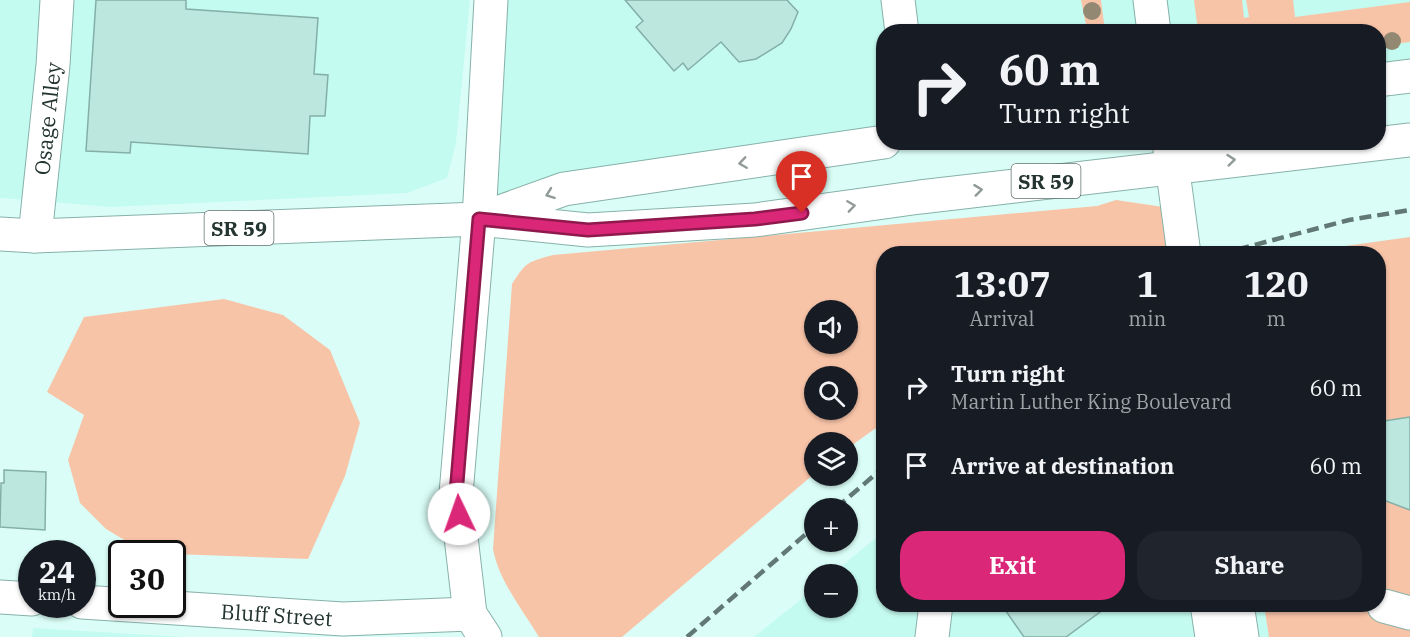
<!DOCTYPE html>
<meta charset="utf-8">
<style>
:root{--surface:#171b24;--page:#20242c;--text:#f1f3f6;--muted:#9ea1a6;--accent:#db2777}
body{margin:0;font-family:"IBM Plex Serif",serif;background:var(--page);color:var(--text);height:100vh;display:flex;flex-direction:column;font-size:22px;white-space:nowrap}
*{box-sizing:border-box;margin:0}
p{font-size:20px;color:var(--muted)}
.icon{flex:none;width:33px;height:33px;fill:none;stroke:currentColor;stroke-width:2;stroke-linecap:round;stroke-linejoin:round}
.map{position:relative;flex:1;overflow:hidden}
.side{position:absolute;left:876px;top:246px;width:510px;height:366px;display:flex;flex-direction:column;background:var(--surface);border-radius:24px;box-shadow:0 2px 4px #0004}
.side>*{flex:none}
.guide{position:absolute;left:876px;top:24px;width:510px;height:126px;border-radius:24px;box-shadow:0 2px 4px #0004;background:#171b24;color:var(--text);overflow:hidden}
.buttons{position:absolute;left:804px;top:300px;display:grid;gap:12px}
.buttons a{display:grid;place-items:center;width:54px;height:54px;border-radius:50%;background:var(--surface);box-shadow:0 2px 4px #0004;font-size:30px}
.speed{position:absolute;left:18px;top:540px;display:flex;gap:12px;font-size:30px;font-weight:700;text-align:center}
.speed>*{display:grid;place-content:center;width:78px;height:78px;border-radius:50%;background:var(--surface);box-shadow:0 2px 4px #0004;line-height:1}
.speed small{font-size:15px;font-weight:400}
.speed .limit{border:3px solid #111;border-radius:9px;background:#fff;color:#111}
.pin{position:absolute;display:grid;place-items:center;width:51px;height:51px;color:#fff;margin:-62px -26px;border-radius:50% 50% 50% 0;rotate:-45deg;box-shadow:0 0 6px #0007}
.pin .icon{rotate:45deg}
.me{position:absolute;width:66px;margin:-33px;rotate:357deg;stroke-linejoin:round;filter:drop-shadow(0 0 4px #0008)}
.turn{display:flex;align-items:center;gap:21px;height:126px;padding:0 24px;font-size:27px}
.turn .icon{width:78px;height:78px;stroke-width:2.5}
.turn b{display:block;font-size:42px;line-height:51px}
.eta{display:flex;justify-content:space-evenly;align-items:center;height:102px;text-align:center}
.eta b{font-size:36px;font-weight:700;line-height:42px}
.action{display:flex;gap:12px;margin-top:auto;padding:12px 24px}
.action a{flex:1;height:69px;border-radius:24px;background:var(--accent);color:#fff;font-size:24px;font-weight:700;line-height:69px;text-align:center}
.action a+a{background:var(--page);color:var(--text)}
ul{padding:0;list-style:none}
li{display:flex;align-items:center;gap:18px;height:78px;padding:0 24px}
li div{flex:1}
li b{display:block;font-size:22px}
li em{font-style:normal}
.map>svg:first-child{display:block}
.built{fill:#c4fbf0}
.green{fill:#f8c4a8;fill-rule:evenodd}
.building{fill:#bbe7de;stroke:#84afa7;stroke-width:1.5}
.lines{fill:none;stroke-linecap:round;stroke-linejoin:round}
.minor-casing{stroke:#86b1a9;stroke-width:35}
.major-casing{stroke:#86b1a9;stroke-width:35}
.minor{stroke:#fff;stroke-width:33}
.major{stroke:#fff;stroke-width:33}
.rail{stroke:#617874;stroke-width:4.5;stroke-dasharray:12 6;stroke-linecap:butt}
.tree{fill:#938872}
.oneway{stroke:#919a98}
.route-casing{stroke:#8e194d;stroke-width:15}
.route{stroke:#db2777;stroke-width:10}
.labels{text-anchor:middle;dominant-baseline:central;stroke-width:5;stroke-linejoin:round;paint-order:stroke}
.shield{fill:#fff;stroke:#65716f;stroke-width:1.5}
.shield-label{font-size:20px;font-weight:bold;fill:#233431}
.street-label{font-size:21px;fill:#233431;stroke:#fff}
</style>
<div class="map">
<svg width="1410" height="637" viewBox="0 0 1410 637">
<rect width="100%" height="100%" fill="#dafef7"/>
<g class="built">
<path d="M0,0H470L456,143L447,178L407,193L111,207L0,198Z"/>
<path d="M505,0H1135L1139,31L884,32L883,135L486,207Z"/>
<path d="M1150,0H1410V76L1379,80L1378,32L1154,31Z"/>
<path d="M1410,237V637H754L814,589V608H848V574H832L883,532L884,604H1378V254L1312,253L1324,249Z"/>
<path d="M33,628L185,637H32Z"/>
</g>
<g class="green">
<path d="M1081,0H1101L1105,31H1041L1086,25Z"/>
<path d="M1194,0H1242L1244,18L1249,17L1246,0H1293L1295,17L1410,2V42L1379,46L1378,32L1198,31Z"/>
<path d="M1116,200L1177,209L1184,253L884,254L883,423L848,448V442H814V474L622,637H539C522,609 499,581 493,549L512,284C526,262 527,262 553,255L1097,206ZM814,310H848V344H814ZM814,376H848V410H814Z"/>
<path d="M1410,237V637H1269L1264,605L1378,604V254L1312,253L1324,249Z"/>
<path d="M224,299L283,315L330,350L360,423L345,476L308,559L146,553L106,529L80,503L68,460L84,415L47,392L84,317Z"/>
</g>
<g class="building">
<path d="M96,0H186V9L318,18L314,74L328,75L325,116H310L308,154L131,142L130,153L86,151Z"/>
<path d="M625,0H787L798,12L791,29L782,43L756,59L739,62L721,42L688,70L683,63L674,71L636,27L643,21Z"/>
<path d="M1410,417V510L1378,498V422Z"/>
<path d="M4,470L46,472L45,530L0,527L1,483H4Z"/>
<path d="M1001,604H1111L1066,637H1024Z"/>
</g>
<g class="lines">
<g class="minor-casing">
<g id="minor">
<path d="M898,0L902,32"/>
<path id="s1" d="M35,236L53,65L57,0"/>
<path d="M0,597L32,599"/>
<path id="s2" d="M82,602L343,619L470,614"/>
<path d="M1207,604L1212,637"/>
<path d="M1384,606L1410,613"/>
<path d="M485,637L470,614L456,494L479,219L491,0"/>
<path d="M932,637L936,604"/>
</g>
</g>
<g class="major-casing">
<g id="major">
<path d="M1150,0L1154,32"/>
<path d="M1378,80L1410,76"/>
<path d="M1169,142L1184,254"/>
<path d="M489,216L564,189L884,142"/>
<path d="M0,234L35,236L479,219L588,230L755,220L920,197L1410,140"/>
<path d="M1237,604L1242,637"/>
</g>
</g>
<use href="#minor" class="minor"/>
<use href="#major" class="major"/>
<g class="rail">
<path d="M1220,254L1349,220L1410,210"/>
<path d="M836,508L884,467"/>
<path d="M687,637L814,527"/>
</g>
</g>
<g class="tree">
<circle cx="1092" cy="11" r="9"/>
<circle cx="1392" cy="41" r="9"/>
</g>
<defs><path id="oneway-chevron" d="M-2-3.5L2.5 0L-2 3.5" fill="none" stroke-width="1.6" stroke-linecap="round" stroke-linejoin="round" transform="scale(1.5)"/></defs>
<g class="oneway">
<use href="#oneway-chevron" transform="translate(1231 160) rotate(-6)"/>
<use href="#oneway-chevron" transform="translate(743 163) rotate(172)"/>
<use href="#oneway-chevron" transform="translate(978 190) rotate(-7)"/>
<use href="#oneway-chevron" transform="translate(550 194) rotate(160)"/>
<use href="#oneway-chevron" transform="translate(851 206) rotate(-8)"/>
</g>
<g class="lines">
<g class="route-casing">
<path id="route" d="M459,514L456,494L479,219L588,230L755,219L802,213"/>
</g>
<use href="#route" class="route"/>
</g>
<g class="labels">
<g class="shield">
<rect x="1011.5" y="164" width="69" height="34" rx="4.5"/>
<rect x="204.5" y="211" width="69" height="34" rx="4.5"/>
</g>
<g class="shield-label">
<text x="1046" y="181">SR 59</text>
<text x="239" y="228">SR 59</text>
</g>
<g class="street-label">
<text stroke="none"><textPath href="#s1" startOffset="118">Osage Alley</textPath></text>
<text stroke="none"><textPath href="#s2" startOffset="195">Bluff Street</textPath></text>
</g>
</g>
</svg>
<div class="buttons">
<a><svg class="icon" aria-label="sound" viewBox="0 0 24 24"><path d="M4 9h4l5-4v14l-5-4H4zM17 9q2 3 0 6"/></svg></a>
<a><svg class="icon" aria-label="search" viewBox="0 0 24 24"><circle cx="10" cy="10" r="6"/><path d="M15 15l6 6"/></svg></a>
<a><svg class="icon" aria-label="layers" viewBox="0 0 24 24"><path d="M12 4l9 5-9 5-9-5zM3 14l9 5 9-5"/></svg></a>
<a>+</a>
<a>−</a>
</div>
<div class="speed"><div>24<small>km/h</small></div><div class="limit">30</div></div>
<div class="pin" style="left:802px;top:213px;background:#d93025"><svg class="icon" aria-label="arrive" viewBox="0 0 24 24"><path d="M6 21V4h12l-3 4 3 4H6"/></svg></div>
<svg class="me" style="left:459px;top:514px" viewBox="-20 -20 40 40"><circle r="19" fill="#fff"/><path d="M0-13L10 11 0 6-10 11z" fill="#db2777"/></svg>
<div class="guide">
<div class="turn"><svg class="icon" aria-label="right" viewBox="0 0 24 24"><path d="M7 20v-9h11M14 6l5 5-5 5"/></svg><div><b>60 m</b>Turn right</div></div>
</div>
<section class="side">
<div class="eta">
<div><b>13:07</b><p>Arrival</p></div>
<div><b>1</b><p>min</p></div>
<div><b>120</b><p>m</p></div>
</div>
<ul>
<li><svg class="icon" aria-label="right" viewBox="0 0 24 24"><path d="M7 20v-9h11M14 6l5 5-5 5"/></svg><div><b>Turn right</b><p>Martin Luther King Boulevard</p></div><em>60 m</em></li>
<li><svg class="icon" aria-label="arrive" viewBox="0 0 24 24"><path d="M6 21V4h12l-3 4 3 4H6"/></svg><div><b>Arrive at destination</b></div><em>60 m</em></li>
</ul>
<div class="action"><a>Exit</a><a>Share</a></div>
</section>
</div>
